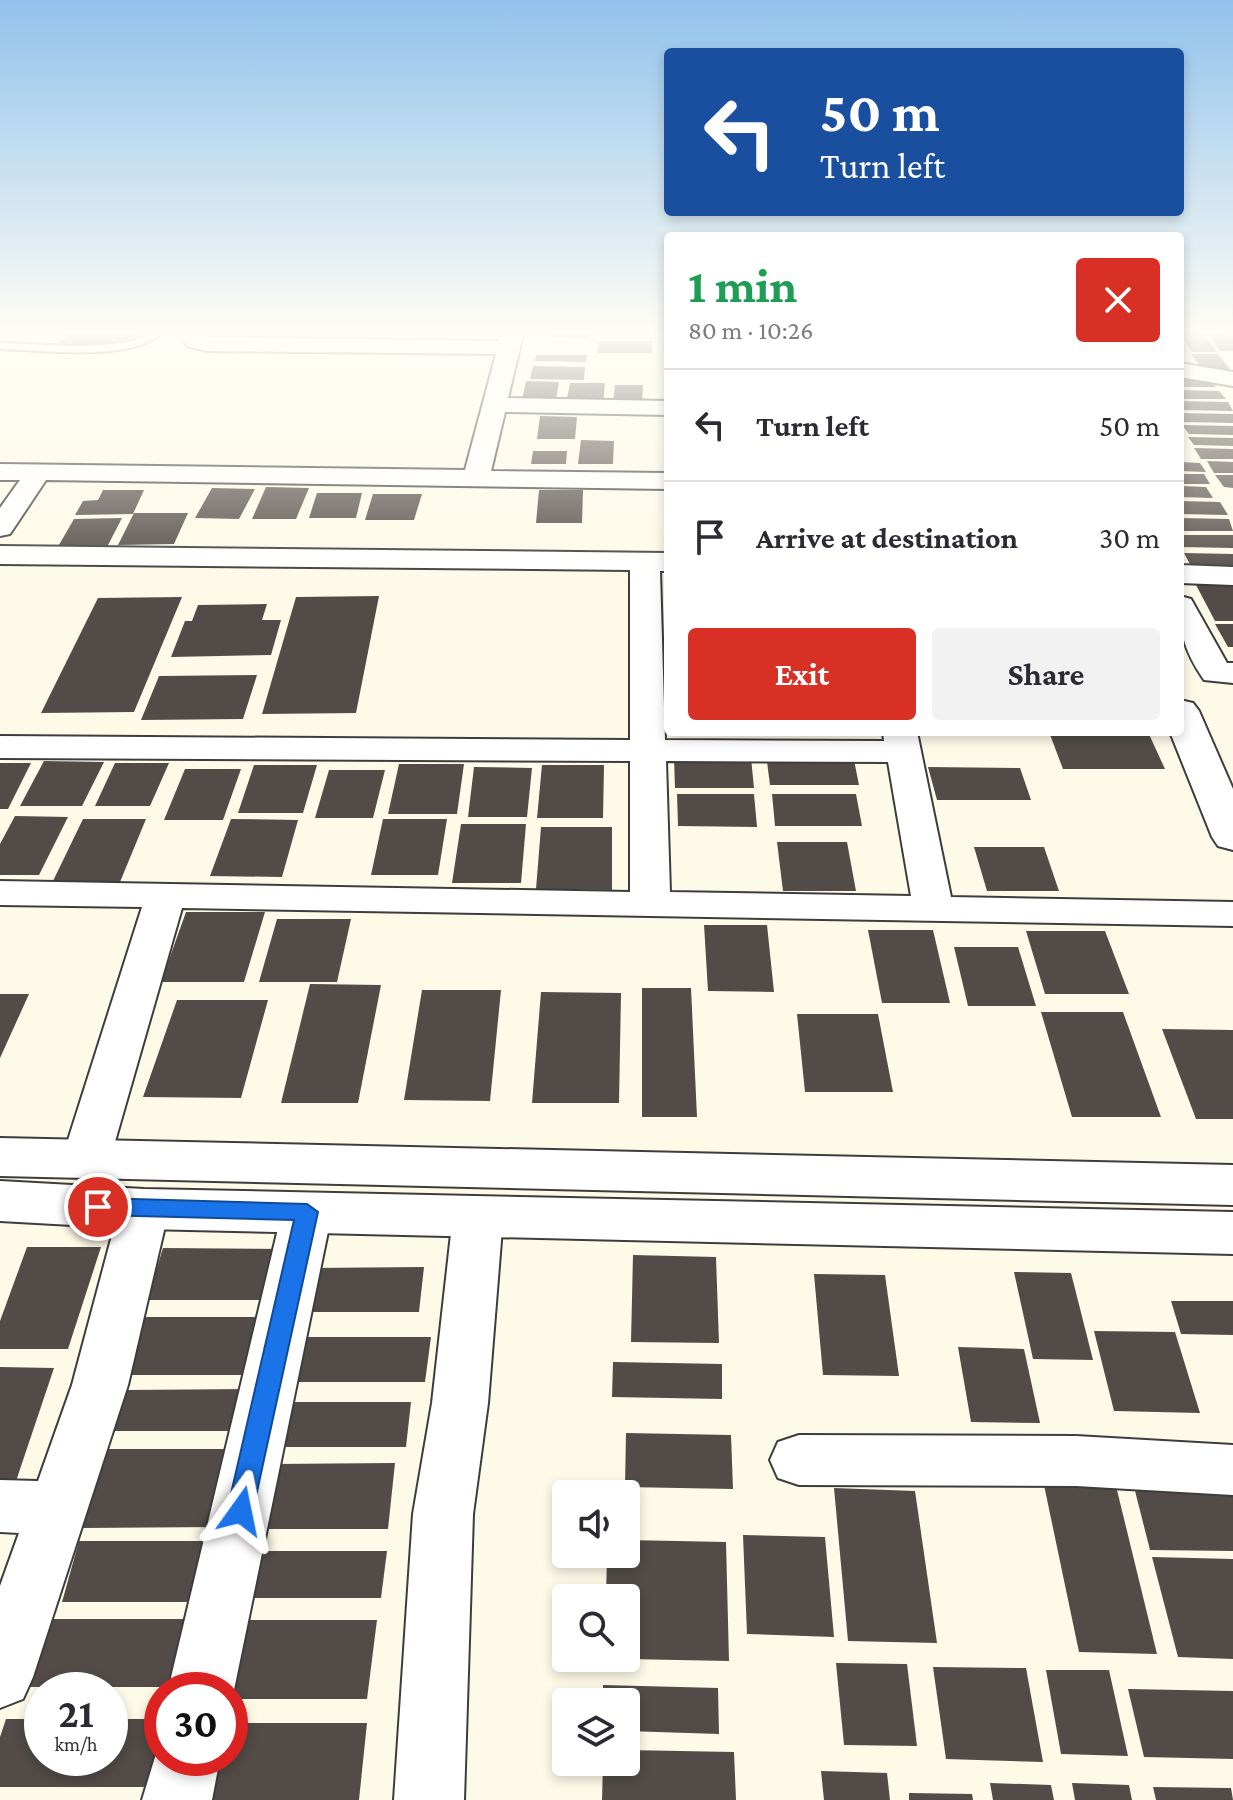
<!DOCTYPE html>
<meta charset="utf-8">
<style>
:root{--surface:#fff;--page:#f2f2f3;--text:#2b2b33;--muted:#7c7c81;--line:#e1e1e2;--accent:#d93025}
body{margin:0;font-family:"Crimson Pro",serif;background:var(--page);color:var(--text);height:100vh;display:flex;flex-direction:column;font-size:30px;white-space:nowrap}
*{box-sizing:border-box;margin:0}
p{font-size:26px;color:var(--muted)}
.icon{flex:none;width:44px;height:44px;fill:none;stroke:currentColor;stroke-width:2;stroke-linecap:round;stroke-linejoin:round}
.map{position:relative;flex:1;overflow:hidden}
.drawer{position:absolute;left:664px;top:232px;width:520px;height:504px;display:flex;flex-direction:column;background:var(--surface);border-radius:8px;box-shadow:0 4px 12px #0003}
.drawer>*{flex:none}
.top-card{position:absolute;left:664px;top:48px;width:520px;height:168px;border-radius:8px;box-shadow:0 4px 12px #0003;background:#1a4fa0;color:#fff;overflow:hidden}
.buttons{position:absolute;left:552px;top:1480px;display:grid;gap:16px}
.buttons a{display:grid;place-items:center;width:88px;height:88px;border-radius:8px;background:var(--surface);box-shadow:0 4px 12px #0003;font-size:40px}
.speed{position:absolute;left:24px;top:1672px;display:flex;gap:16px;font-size:40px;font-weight:700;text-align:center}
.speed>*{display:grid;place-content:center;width:104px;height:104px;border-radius:50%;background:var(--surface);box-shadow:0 4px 12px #0003;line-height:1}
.speed small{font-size:20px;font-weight:400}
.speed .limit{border:12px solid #d22;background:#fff;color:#111}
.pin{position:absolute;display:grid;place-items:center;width:68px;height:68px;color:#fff;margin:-34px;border:4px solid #fff;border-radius:50%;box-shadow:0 2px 8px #0007}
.me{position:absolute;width:88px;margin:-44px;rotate:12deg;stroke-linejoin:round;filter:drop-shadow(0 0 6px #0008)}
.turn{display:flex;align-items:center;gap:28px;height:168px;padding:0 24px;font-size:36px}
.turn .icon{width:104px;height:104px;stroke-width:2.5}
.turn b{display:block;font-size:56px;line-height:68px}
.round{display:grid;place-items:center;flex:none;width:84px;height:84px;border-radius:8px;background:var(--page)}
.headline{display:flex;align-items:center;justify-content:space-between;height:136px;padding:0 24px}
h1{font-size:48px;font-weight:700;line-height:60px;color:#1e9e55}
.button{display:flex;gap:16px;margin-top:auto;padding:16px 24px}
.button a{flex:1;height:92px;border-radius:8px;background:var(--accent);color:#fff;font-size:32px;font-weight:700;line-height:92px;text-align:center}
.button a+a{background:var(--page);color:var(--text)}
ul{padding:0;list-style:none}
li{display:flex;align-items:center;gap:24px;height:112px;padding:0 24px;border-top:2px solid var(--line)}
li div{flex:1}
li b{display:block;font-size:30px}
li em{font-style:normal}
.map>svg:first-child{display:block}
.building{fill:#524b47}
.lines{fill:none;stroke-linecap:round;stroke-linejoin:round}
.service-casing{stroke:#3d3d3d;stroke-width:4}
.minor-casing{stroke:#3d3d3d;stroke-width:4}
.tertiary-casing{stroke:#3d3d3d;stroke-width:4}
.service{fill:#fff;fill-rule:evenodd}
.minor{fill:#fff;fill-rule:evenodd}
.tertiary{fill:#fff;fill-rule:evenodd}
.route{fill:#1a73e8;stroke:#114b97;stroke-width:2}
</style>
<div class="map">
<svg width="1233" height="1800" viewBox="0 0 1233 1800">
<rect width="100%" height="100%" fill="#fefae8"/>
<g class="building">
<path d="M72,331H136L122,346L58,344Z"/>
<path d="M552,331H589L588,338L551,337Z"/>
<rect x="602" y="331" width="49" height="4"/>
<path d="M1180,332H1202L1217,352H1192Z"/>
<path d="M1207,333L1233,334V351H1220Z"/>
<path d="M599,341H653L652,353H597Z"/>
<path d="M1191,354H1218L1233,373H1206Z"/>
<path d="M536,355H587L586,362L535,361Z"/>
<path d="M533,366L585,367L584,380L530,379Z"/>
<path d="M1180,378L1210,379L1216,387H1180Z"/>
<path d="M526,381L559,382L555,404H521Z"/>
<path d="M570,383H605L603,404L566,403Z"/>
<path d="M615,385H643L642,402H613Z"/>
<path d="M1180,390L1219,391L1226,399H1180Z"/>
<path d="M1180,401L1228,402L1233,411L1180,410Z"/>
<path d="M1180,413L1233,414V423L1182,422Z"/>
<path d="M540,416L577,417L575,439H537Z"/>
<path d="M1182,425L1233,426V435L1189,434Z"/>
<path d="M1188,437L1233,438V446L1194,445Z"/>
<path d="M581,440L614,441L613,464H578Z"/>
<path d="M1194,448L1233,449V459H1201Z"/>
<path d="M533,451H567L566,464H531Z"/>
<path d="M1207,461L1233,462V473H1214Z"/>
<path d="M1180,462L1200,463L1206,472L1180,471Z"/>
<path d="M1180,474H1204L1210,484H1180Z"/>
<path d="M1215,475H1233V488L1224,487Z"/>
<path d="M1180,486L1206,487L1213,498L1180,497Z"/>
<path d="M266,487L309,488L296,519H252Z"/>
<path d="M212,488L255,489L239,519L195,518Z"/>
<path d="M103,490H144L133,514L75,515L83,501L98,500Z"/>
<path d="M539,490H583L582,523H536Z"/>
<path d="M317,493H362L356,518H309Z"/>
<path d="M373,494H422L414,520H365Z"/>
<path d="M1180,501L1220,502L1228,515L1180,514Z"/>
<path d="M134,513H188L174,544L118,545Z"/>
<path d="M122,518L106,549L56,550L74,519Z"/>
<path d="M1180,518L1229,519L1233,531H1180Z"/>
<path d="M1180,535H1233V548L1180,547Z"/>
<path d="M1184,553L1233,554V568H1192Z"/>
<path d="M1196,585H1233V621H1215Z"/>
<path d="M379,596L356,713L262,714L296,597Z"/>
<path d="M182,597L134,712L41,713L98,598Z"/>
<path d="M267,604L262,620H281L271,655L171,657L185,621H192L198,605Z"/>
<path d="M1215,624H1233V647H1228Z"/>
<path d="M257,675L243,719L141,720L159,676Z"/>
<path d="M1049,732H1148L1165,769H1063Z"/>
<path d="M766,754L853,755L859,785H770Z"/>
<path d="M674,758H751L754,788H675Z"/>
<path d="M44,761L104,762L82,806H20Z"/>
<path d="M0,763H31L8,809H0Z"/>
<path d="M115,763H169L150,806H95Z"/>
<path d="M399,764H464L457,814H388Z"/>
<path d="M254,765H317L303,813H238Z"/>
<path d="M542,765H604L603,818H537Z"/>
<path d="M474,767L532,768L527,817H468Z"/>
<path d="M928,767L1020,768L1031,800H937Z"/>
<path d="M185,769H241L223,820H164Z"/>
<path d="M329,770H385L373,818H315Z"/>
<path d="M677,794H754L757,827L678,826Z"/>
<path d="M772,794H856L862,826H775Z"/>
<path d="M15,816L68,817L39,875H0V844Z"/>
<path d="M83,819H146L120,882L53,881Z"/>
<path d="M231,819L298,820L282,877L210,876Z"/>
<path d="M383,819H447L438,875H371Z"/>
<path d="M461,824H526L521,883H452Z"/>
<path d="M541,827H612V890L536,889Z"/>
<path d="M777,842H847L856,891H783Z"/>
<path d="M974,847H1044L1059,891H987Z"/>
<path d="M186,912H265L244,982H161Z"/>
<path d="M277,919H351L337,982H259Z"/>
<path d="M704,925H767L774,992L708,991Z"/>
<path d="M868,930H933L950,1003H882Z"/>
<path d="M1026,931H1105L1129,994H1045Z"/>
<path d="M954,947H1018L1036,1006H968Z"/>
<path d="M310,984L381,985L358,1103H281Z"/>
<path d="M642,988H691L697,1117H642Z"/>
<path d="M422,990H501L490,1101L404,1100Z"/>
<path d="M541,992L621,993L619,1103H532Z"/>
<path d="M0,994H29L0,1058Z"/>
<path d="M177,1000H268L241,1098L143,1097Z"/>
<path d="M1041,1012H1123L1161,1117H1072Z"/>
<path d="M797,1014H878L893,1092H805Z"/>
<path d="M1162,1029L1233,1030V1119H1196Z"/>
<path d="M27,1247H101L68,1349H0V1321Z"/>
<path d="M163,1248L290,1249L279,1300H147Z"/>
<path d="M633,1255L716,1257L719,1343L631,1342Z"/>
<path d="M424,1267L419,1312H304L312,1268Z"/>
<path d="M1014,1272L1071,1273L1093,1360L1033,1359Z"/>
<path d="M814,1274L885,1275L899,1376L823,1375Z"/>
<path d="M1171,1301H1233V1335L1181,1334Z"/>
<path d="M143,1317H270L258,1375H127Z"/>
<path d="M1094,1331L1175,1332L1200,1413L1114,1411Z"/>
<path d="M294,1337H431L425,1382H285Z"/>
<path d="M958,1347L1024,1349L1040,1423L971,1422Z"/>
<path d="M613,1362L722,1364V1399L612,1397Z"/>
<path d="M0,1367L54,1368L11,1496H0Z"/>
<path d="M251,1389L241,1431H113L125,1390Z"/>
<path d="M284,1402H411L406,1447H276Z"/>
<path d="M626,1433L731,1435L733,1489L625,1487Z"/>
<path d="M104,1449H233L216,1527L82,1528Z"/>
<path d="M395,1463L388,1529H259L271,1464Z"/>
<path d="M1132,1479L1233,1481V1551L1150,1550Z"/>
<path d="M1044,1485L1116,1486L1157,1654L1079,1652Z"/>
<path d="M834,1488L915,1491L937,1643L848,1641Z"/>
<path d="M743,1535L825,1537L834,1637L747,1634Z"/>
<path d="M626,1540L726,1542L729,1661L626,1659V1598H606L607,1554H626Z"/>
<path d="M79,1541H211L198,1602H62Z"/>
<path d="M250,1551H387L381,1598H241Z"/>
<path d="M1152,1557L1233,1559V1659L1178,1657Z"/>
<path d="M44,1619H194L179,1687H24Z"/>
<path d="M234,1620H377L367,1699H230V1690H219Z"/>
<path d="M836,1663L907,1664L917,1746L844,1745Z"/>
<path d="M933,1667L1026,1668L1043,1762L946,1759Z"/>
<path d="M1046,1670H1109L1128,1756L1061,1754Z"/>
<path d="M603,1685L718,1688L719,1734L626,1731V1702H603Z"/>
<path d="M1128,1689L1233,1691V1759L1144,1757Z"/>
<path d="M6,1719H42V1758H110V1719H162V1750L154,1787H0V1737Z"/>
<path d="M230,1723H367L359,1800H192L200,1758H230Z"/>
<path d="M626,1750L734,1752L736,1800H602L603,1762H626Z"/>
<path d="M821,1771L887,1773L890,1800H824Z"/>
<path d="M990,1783L1051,1785L1054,1800H993Z"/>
<path d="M1072,1783L1129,1785L1132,1800H1075Z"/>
<path d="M1153,1787L1231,1788L1233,1800H1156Z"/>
<path d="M909,1793L972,1794L973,1800H909Z"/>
</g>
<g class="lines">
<g class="service-casing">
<path id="service" d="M151,331H162C137,363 40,350 0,349V343C32,343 131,354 151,331Z"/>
</g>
<g class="minor-casing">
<g id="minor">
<path d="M186,331H209L207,337L499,341L502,331H524L508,398L668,401V415L505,412L491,471L668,473V489L46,480L10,534L0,536V508L20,480H0V464L465,470L496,354L206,351L187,346L182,337Z"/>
<path d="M1180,363L1233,372V386L1180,377Z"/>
<path d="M0,546L668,553V571H660L665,740L884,741L883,732H917L951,897L1233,902V926L182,908L110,1159L103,1171L86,1176L69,1171L62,1159L142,907L0,905V881L630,892V761L0,758V736L630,740V570L0,564ZM666,761L888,762L911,896L670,892Z"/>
<path d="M1180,565L1233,567V585L1180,583Z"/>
<path d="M1180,596L1191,599L1227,663H1233V683L1204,680C1183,649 1180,633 1180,596Z"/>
<path d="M144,1191L162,1196L169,1209L128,1385L33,1677L23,1699L0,1708V1586L19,1533L0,1532V1480L38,1481L72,1385L119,1209L126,1196Z"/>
<path d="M307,1194L325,1199L332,1212L234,1690L230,1699V1690H168L282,1212L289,1199Z"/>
<path d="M478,1197L496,1203L503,1216L488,1403L473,1514L464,1800H394L413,1514L432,1403L453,1216L460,1203Z"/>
<path d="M799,1435L1076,1436L1233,1445V1495L1076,1486L799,1485L778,1478L770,1460L778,1442Z"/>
<path d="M162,1734V1758H220L212,1800H142Z"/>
</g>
</g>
<g class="tertiary-casing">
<g id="tertiary">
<path d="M1180,700L1193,703L1199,711L1233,789V850L1218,846L1212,837L1170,732H1180Z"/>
<path d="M0,1138L1233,1165V1205L0,1176Z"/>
<path d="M0,1181L144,1189L1233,1212V1254L144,1229L0,1221Z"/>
</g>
</g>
<use href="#service" class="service"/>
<use href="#minor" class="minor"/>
<use href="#tertiary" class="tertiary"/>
</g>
<linearGradient id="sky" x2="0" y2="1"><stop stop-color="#91c2ec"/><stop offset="0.57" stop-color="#fffdf5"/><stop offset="1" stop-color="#fffdf5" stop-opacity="0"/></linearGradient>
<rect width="1233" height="583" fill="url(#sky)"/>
<path class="route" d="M98,1198L307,1204L318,1212L251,1519L241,1523L231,1519L227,1511L294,1220L98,1215L87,1207Z"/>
</svg>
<div class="buttons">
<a><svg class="icon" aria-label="sound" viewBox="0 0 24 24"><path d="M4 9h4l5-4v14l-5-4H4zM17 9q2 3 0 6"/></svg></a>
<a><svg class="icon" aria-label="search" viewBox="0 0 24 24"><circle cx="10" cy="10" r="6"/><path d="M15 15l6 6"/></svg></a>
<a><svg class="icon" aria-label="layers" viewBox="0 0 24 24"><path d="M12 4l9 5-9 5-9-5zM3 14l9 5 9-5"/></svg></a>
</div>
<div class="speed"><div>21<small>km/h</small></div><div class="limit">30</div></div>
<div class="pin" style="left:98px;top:1207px;background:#d93025"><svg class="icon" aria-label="arrive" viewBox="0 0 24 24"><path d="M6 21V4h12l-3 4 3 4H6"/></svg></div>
<svg class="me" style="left:241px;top:1511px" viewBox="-20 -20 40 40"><path d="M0-17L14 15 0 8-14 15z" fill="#1a73e8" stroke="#fff" stroke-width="4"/></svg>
<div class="top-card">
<div class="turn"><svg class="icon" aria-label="left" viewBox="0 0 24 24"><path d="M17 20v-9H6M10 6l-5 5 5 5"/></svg><div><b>50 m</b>Turn left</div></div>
</div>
<section class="drawer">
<div class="headline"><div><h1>1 min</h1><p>80 m · 10:26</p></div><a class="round" style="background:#d93025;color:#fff"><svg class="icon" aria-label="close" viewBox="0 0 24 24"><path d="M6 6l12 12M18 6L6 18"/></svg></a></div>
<ul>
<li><svg class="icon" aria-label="left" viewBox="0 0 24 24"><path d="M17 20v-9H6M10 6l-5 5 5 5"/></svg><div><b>Turn left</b></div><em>50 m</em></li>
<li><svg class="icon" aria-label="arrive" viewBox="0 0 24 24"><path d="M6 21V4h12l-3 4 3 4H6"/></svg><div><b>Arrive at destination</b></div><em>30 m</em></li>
</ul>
<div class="button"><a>Exit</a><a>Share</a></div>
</section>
</div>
